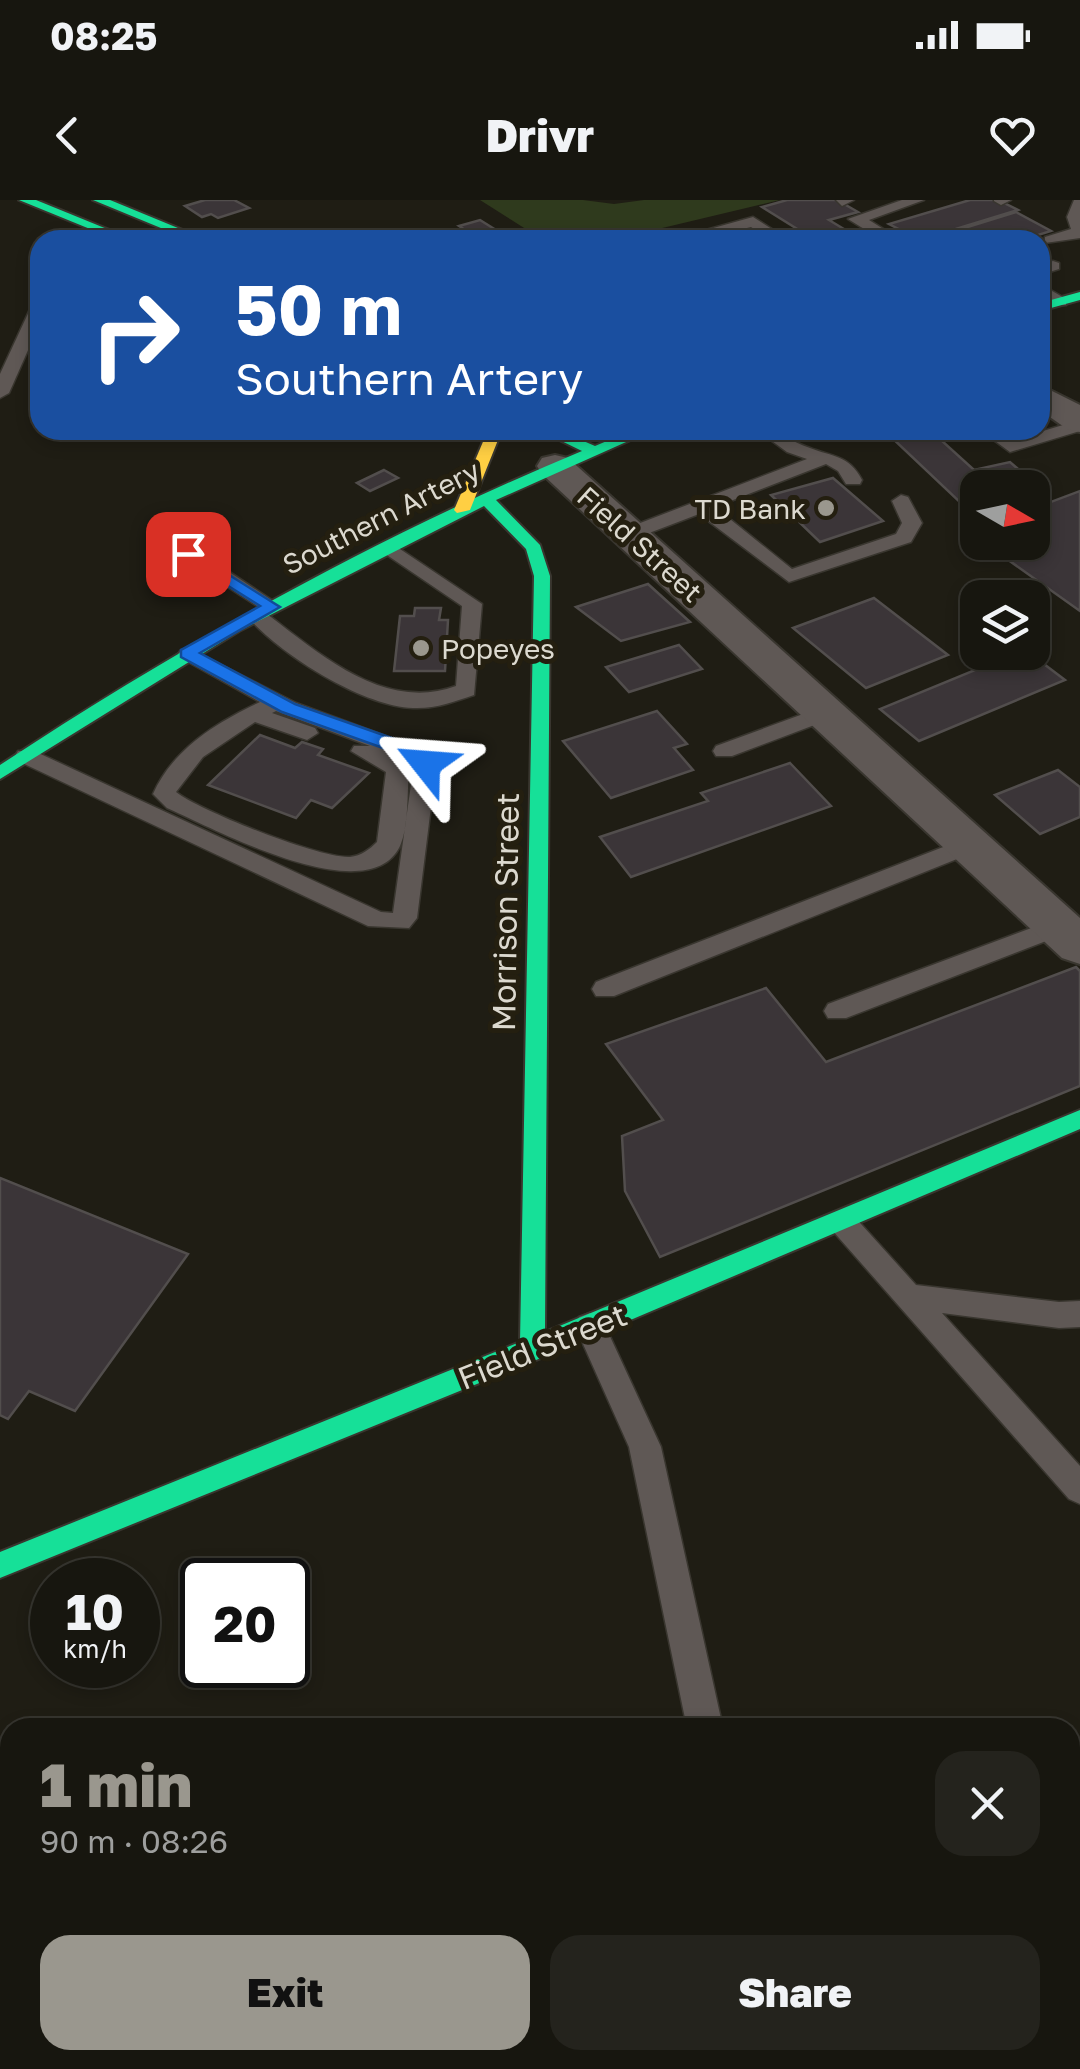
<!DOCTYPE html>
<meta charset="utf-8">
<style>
:root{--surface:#17160f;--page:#24231d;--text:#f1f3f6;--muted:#9e9f9e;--line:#36352f;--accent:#9a978e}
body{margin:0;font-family:"Golos Text",sans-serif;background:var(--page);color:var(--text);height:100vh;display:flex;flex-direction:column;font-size:38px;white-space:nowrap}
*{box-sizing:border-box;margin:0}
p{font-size:32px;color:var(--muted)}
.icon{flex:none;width:55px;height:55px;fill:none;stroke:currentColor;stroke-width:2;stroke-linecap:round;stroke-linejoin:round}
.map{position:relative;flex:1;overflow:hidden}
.panel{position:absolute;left:0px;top:1518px;width:1080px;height:352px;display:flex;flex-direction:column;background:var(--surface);border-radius:30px 30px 0 0;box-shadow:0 5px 15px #0003,0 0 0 2px var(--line)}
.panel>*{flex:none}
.hud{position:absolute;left:30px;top:30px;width:1020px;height:210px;border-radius:30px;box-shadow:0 5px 15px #0003,0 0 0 2px var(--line);background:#1a4fa0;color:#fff;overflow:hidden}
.needle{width:65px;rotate:99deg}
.controls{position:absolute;left:960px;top:270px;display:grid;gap:20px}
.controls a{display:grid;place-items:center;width:90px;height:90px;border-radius:20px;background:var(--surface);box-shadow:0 5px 15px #0003,0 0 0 2px var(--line);font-size:50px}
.speed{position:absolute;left:30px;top:1358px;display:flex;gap:20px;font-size:50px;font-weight:700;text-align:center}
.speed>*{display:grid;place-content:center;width:130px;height:130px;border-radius:50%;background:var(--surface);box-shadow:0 5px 15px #0003,0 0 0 2px var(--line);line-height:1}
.speed small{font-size:25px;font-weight:400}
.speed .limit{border:5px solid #111;border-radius:15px;background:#fff;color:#111}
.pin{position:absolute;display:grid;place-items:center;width:85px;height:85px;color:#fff;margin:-42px;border-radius:20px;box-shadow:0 5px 15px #0006}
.me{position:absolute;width:110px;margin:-55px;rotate:298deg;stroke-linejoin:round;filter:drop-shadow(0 0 8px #0008)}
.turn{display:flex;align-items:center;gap:35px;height:210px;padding:0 40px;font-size:45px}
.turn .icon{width:130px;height:130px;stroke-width:2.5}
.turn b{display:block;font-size:70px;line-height:85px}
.round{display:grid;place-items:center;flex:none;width:105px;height:105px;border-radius:30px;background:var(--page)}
.overview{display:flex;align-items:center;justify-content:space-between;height:170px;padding:0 40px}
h1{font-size:60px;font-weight:800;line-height:75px;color:var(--accent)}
.primary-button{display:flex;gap:20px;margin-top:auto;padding:20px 40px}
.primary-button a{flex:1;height:115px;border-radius:30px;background:var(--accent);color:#111;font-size:40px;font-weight:800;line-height:115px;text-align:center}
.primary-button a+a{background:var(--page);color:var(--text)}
.status{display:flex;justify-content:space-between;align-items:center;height:70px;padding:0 50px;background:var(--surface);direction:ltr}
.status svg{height:28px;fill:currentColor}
header{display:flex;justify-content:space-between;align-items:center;height:130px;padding:0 40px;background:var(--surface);font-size:45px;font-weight:800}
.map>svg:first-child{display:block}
.green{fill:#2f3a1d}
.building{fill:#3b3538;stroke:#524e4d;stroke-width:2.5}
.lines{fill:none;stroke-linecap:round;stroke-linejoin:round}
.lane-casing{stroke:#39362f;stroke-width:3}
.street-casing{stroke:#39362f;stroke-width:4}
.fast-casing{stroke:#39362f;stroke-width:4}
.slow-casing{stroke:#39362f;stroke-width:4}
.lane{fill:#5f5855;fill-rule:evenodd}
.street{fill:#5f5855;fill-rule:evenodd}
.fast{fill:#16e098;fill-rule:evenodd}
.slow{fill:#ffcf43;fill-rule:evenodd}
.route{fill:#1a73e8;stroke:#114b97;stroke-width:2.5}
.poi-dot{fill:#9a978e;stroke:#241f10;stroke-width:4}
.labels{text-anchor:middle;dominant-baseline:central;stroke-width:10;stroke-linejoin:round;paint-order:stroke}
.far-poi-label{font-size:28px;fill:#dcd9cf;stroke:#241f10;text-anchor:end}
.far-street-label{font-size:28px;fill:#dcd9cf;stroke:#241f10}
.street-label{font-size:32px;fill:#dcd9cf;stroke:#241f10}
</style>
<div class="status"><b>08:25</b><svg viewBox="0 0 49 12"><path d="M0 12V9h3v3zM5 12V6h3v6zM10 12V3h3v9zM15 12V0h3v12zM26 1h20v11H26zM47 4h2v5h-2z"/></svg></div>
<header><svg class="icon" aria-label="back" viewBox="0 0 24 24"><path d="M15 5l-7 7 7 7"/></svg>Drivr<svg class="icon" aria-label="heart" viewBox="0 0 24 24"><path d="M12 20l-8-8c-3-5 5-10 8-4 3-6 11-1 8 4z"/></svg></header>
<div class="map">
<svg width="1080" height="1869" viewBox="0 0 1080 1869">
<rect width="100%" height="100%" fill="#1f1d14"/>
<path class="green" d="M480,0H583L614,4L644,0H780L612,40H543Z"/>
<g class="building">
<path d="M205,0H234L249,8L218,18L211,14L202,17L185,6Z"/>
<path d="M787,0H837L858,12L829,20L862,40H815L762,7Z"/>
<path d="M970,0H998L1018,10L920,40L889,24Z"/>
<path d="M1016,12L1051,31L1022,40L992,37L982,40L961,29Z"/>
<path d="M480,20L496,30L511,40H457L473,35L459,26Z"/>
<path d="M920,230H930L974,270L1010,262L1041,289L978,288V304L965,307L890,236Z"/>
<path d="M384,270L398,278L370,291L357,283Z"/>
<path d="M833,278L883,321L820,342L771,295Z"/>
<path d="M1080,291V411L983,342H1032V309Z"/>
<path d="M648,384L690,422L621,441L576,407Z"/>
<path d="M874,398L948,455L866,488L793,428Z"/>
<path d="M415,408H441L439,420H448L445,471H394L400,416H414Z"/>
<path d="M679,445L702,469L629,492L606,467Z"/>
<path d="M1019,452H1028L1065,480L919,541L880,509Z"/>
<path d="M657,511L687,544L674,548L693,570L611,598L563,541Z"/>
<path d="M260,535L295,548L302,542L323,549L318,555L369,573L332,608L311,600L296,618L208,585Z"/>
<path d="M790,563L831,606L631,677L600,637L708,601L701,593Z"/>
<path d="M1058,570L1080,587V617L1040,634L995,595Z"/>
<path d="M1076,767L1080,771V886L660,1057L625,991L622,936L663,920L606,844L766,788L826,862Z"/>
<path d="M0,978L188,1054L75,1211L29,1191L8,1219L0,1215Z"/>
</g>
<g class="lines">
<g class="lane-casing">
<g id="lane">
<path d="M836,0H854L842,6Z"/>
<path d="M902,0H924L869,20L901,40H882L848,19Z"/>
<path d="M1011,0L1001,5L994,1V0Z"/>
<path d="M1074,0H1080V38L1045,43V37L1071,29L1067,17Z"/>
<path d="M753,17L789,40H771L751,27L697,40H670Z"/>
<path d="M1053,61L1059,63V69L1040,75V65Z"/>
<path d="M1040,84L1066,99V105H1054L1040,96Z"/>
<path d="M40,100V123L9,193L0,198V174L32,105Z"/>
<path d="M1080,220V231L1010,252L980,230H1000L1013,240Z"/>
<path d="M757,230C780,230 789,241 810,248C833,257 849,255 862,280L860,284H846L838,271L826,264L715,307L792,369L896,334L902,323L892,301L901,295L908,297L922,323L911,342L789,382L699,314L636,338H622V330L807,259L787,252Z"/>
<path d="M388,341L482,404L474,495C453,502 435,509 413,508C362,506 279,454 246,415L256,409L263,411C318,452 383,513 456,486L462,406L381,351L378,347Z"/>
<path d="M188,347L195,349L282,407L272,413L265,411L181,357L178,353Z"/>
<path d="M188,448L296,503L434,554L437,559L417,718L409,728L368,726L18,561L15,556L18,551H34L381,712L393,713L414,563L394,555L409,570C407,592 409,626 400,646C368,713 211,627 167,608L153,594C173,549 217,522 260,502L181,458L178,454L181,450ZM276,511L370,546H354L351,551L386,572L377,642C370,649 361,656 350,657C321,659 200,611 176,592L203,557L255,522L307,540L318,533L315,528L272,513Z"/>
<path d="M825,506L836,513L833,518L732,556H716L713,551L716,546Z"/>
<path d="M969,637L981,645L977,651L614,796H596L592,789L596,782Z"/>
<path d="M1058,718L1067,721L1070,727L1067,733L846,818H828L824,811L828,804Z"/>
<path d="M842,1010L852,1014L916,1085L1059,1102L1080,1101V1127L1059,1128L942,1113L1080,1266V1304L1069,1299L832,1030L828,1022L832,1014Z"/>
<path d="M590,1113L601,1117L661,1247L723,1528H687L629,1247L575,1126L579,1117Z"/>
<path d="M845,1860H887L891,1869H849Z"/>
</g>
</g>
<g class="street-casing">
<g id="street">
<path d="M1040,185L1080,205V232L1067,229L1040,210Z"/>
<path d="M555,255L568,258L1080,718V764L1062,758L542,274L537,266L542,258Z"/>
</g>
</g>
<g class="fast-casing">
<g id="fast">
<path d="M19,0H36L134,40H117Z"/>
<path d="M93,0H110L207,40H190Z"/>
<path d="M1080,92V100L1040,111V103Z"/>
<path d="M539,230H558L595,246L633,230H653L496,300L540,345L550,376L545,1132L1080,910V929L541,1158L0,1378V1352L520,1142L534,376L526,349L484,306L239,431L0,579V565C185,443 380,335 582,251Z"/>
</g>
</g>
<g class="slow-casing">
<path id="slow" d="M488,230H502L470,310L457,313L454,310Z"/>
</g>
<use href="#lane" class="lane"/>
<use href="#street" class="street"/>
<use href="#fast" class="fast"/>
<use href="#slow" class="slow"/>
</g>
<path class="route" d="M188,349L280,407L200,453L295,504L429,551L435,564L433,568H419L414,559L282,512L181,457V450L260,406L182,357L180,354Z"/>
<g class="poi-dot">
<circle cx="826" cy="308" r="10"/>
<circle cx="421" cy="448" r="10"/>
</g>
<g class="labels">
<g class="far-poi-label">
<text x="806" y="308">TD Bank</text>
<text x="441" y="448" text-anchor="start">Popeyes</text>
</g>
<g class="far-street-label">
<text transform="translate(381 317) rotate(-27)">Southern Artery</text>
<text transform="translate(640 344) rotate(42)">Field Street</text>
</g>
<g class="street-label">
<text transform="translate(505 712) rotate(-89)">Morrison Street</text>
<text transform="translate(542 1146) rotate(-22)">Field Street</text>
</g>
</g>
</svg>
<div class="controls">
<a><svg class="needle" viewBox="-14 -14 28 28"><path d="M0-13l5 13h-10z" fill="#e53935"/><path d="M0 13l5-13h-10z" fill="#9e9f9e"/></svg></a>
<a><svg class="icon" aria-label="layers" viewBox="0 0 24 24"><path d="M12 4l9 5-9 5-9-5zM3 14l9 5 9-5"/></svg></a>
</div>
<div class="speed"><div>10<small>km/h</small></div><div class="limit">20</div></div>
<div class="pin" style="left:188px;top:354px;background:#d93025"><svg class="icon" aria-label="arrive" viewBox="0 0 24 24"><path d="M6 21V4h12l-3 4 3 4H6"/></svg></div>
<svg class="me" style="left:426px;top:564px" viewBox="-20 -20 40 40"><path d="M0-17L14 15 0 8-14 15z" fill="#1a73e8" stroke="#fff" stroke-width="4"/></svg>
<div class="hud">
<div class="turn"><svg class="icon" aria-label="right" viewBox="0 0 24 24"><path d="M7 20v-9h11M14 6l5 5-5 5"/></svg><div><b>50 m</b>Southern Artery</div></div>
</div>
<section class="panel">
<div class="overview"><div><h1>1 min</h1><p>90 m · 08:26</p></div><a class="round"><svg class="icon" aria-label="close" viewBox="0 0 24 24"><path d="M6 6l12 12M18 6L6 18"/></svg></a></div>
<div class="primary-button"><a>Exit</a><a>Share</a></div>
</section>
</div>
